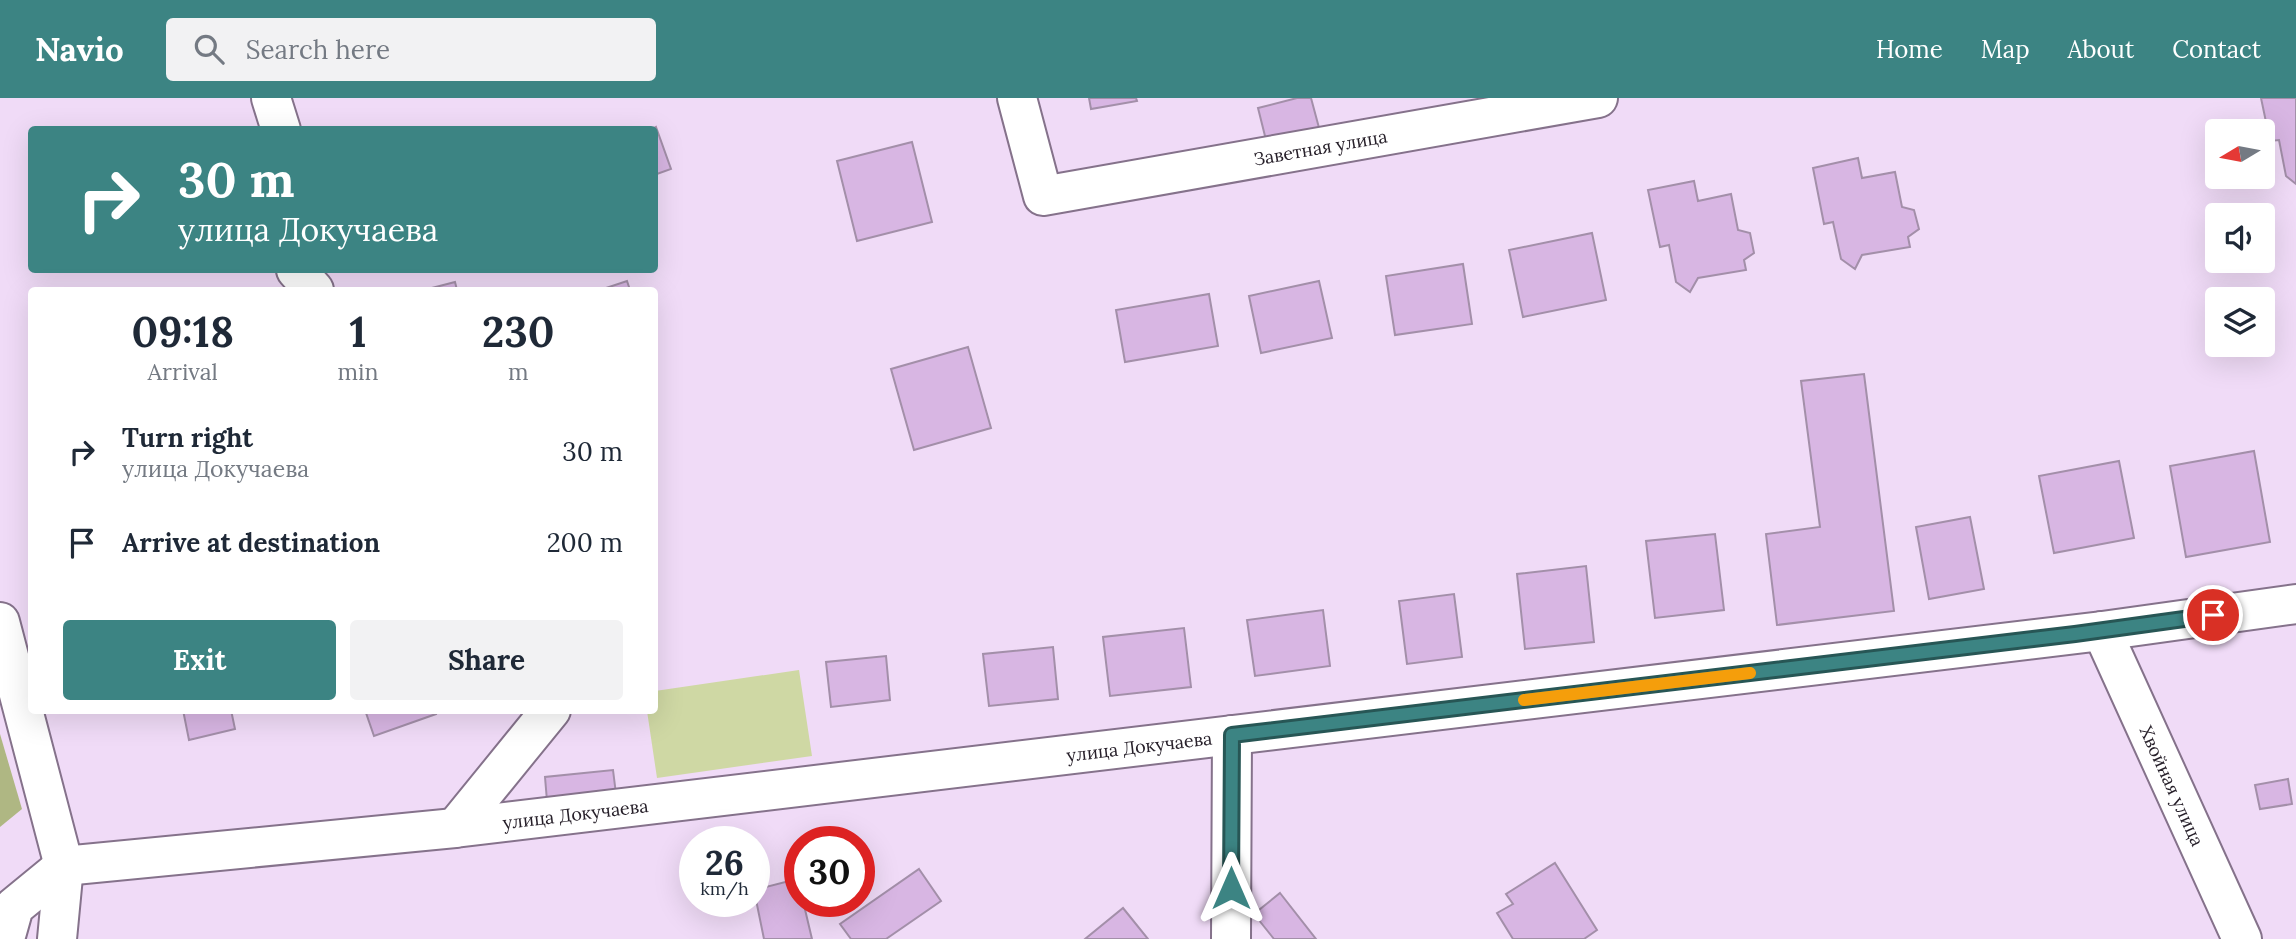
<!DOCTYPE html>
<meta charset="utf-8">
<style>
:root{--surface:#fff;--page:#f2f2f3;--text:#1f2937;--muted:#747a83;--accent:#3c8483}
body{margin:0;font-family:Lora,serif;background:var(--page);color:var(--text);height:100vh;display:flex;flex-direction:column;font-size:26px;white-space:nowrap}
*{box-sizing:border-box;margin:0}
p{font-size:23px;color:var(--muted)}
.icon{flex:none;width:38px;height:38px;fill:none;stroke:currentColor;stroke-width:2;stroke-linecap:round;stroke-linejoin:round}
.map{position:relative;flex:1;overflow:hidden}
.panel{position:absolute;left:28px;top:189px;width:630px;height:427px;display:flex;flex-direction:column;background:var(--surface);border-radius:7px;box-shadow:0 7px 28px #0002}
.panel>*{flex:none}
.hud{position:absolute;left:28px;top:28px;width:630px;height:147px;border-radius:7px;box-shadow:0 7px 28px #0002;background:#3c8483;color:#fff;overflow:hidden}
.needle{width:46px;rotate:260deg}
.fabs{position:absolute;left:2205px;top:21px;display:grid;gap:14px}
.fabs a{display:grid;place-items:center;width:70px;height:70px;border-radius:7px;background:var(--surface);box-shadow:0 7px 28px #0002;font-size:35px}
.speed{position:absolute;left:679px;top:728px;display:flex;gap:14px;font-size:35px;font-weight:700;text-align:center}
.speed>*{display:grid;place-content:center;width:91px;height:91px;border-radius:50%;background:var(--surface);box-shadow:0 7px 28px #0002;line-height:1}
.speed small{font-size:18px;font-weight:400}
.speed .limit{border:10px solid #d22;background:#fff;color:#111}
.pin{position:absolute;display:grid;place-items:center;width:60px;height:60px;color:#fff;margin:-30px;border:4px solid #fff;border-radius:50%;box-shadow:0 2px 7px #0007}
.me{position:absolute;width:77px;margin:-38px;rotate:0deg;stroke-linejoin:round;filter:drop-shadow(0 0 5px #0008)}
.turn{display:flex;align-items:center;gap:24px;height:147px;padding:0 35px;font-size:32px}
.turn .icon{width:91px;height:91px;stroke-width:2.5}
.turn b{display:block;font-size:49px;line-height:60px}
.eta{display:flex;justify-content:space-evenly;align-items:center;height:119px;text-align:center}
.eta b{font-size:42px;font-weight:700;line-height:49px}
.cta{display:flex;gap:14px;margin-top:auto;padding:14px 35px}
.cta a{flex:1;height:80px;border-radius:7px;background:var(--accent);color:#fff;font-size:28px;font-weight:700;line-height:80px;text-align:center}
.cta a+a{background:var(--page);color:var(--text)}
ul{padding:0;list-style:none}
li{display:flex;align-items:center;gap:21px;height:91px;padding:0 35px}
li div{flex:1}
li b{display:block;font-size:26px}
li em{font-style:normal}
header{display:flex;align-items:center;gap:42px;box-sizing:border-box;height:98px;padding:0 35px;background:var(--accent);color:#fff}
header strong{font-size:33px}
nav{display:flex;gap:38px;margin-inline-start:auto;font-size:24px}
.search{width:490px;height:63px;background:var(--page);display:flex;align-items:center;gap:18px;box-sizing:border-box;padding:0 24px;border-radius:7px;color:var(--muted);font-size:26px}
.map>svg:first-child{display:block}
.green{fill:#cfd8a4}
.forest{fill:#afb783}
.building{fill:#d8b6e3;stroke:#a38fa9;stroke-width:2}
.lines{fill:none;stroke-linecap:round;stroke-linejoin:round}
.minor-casing{stroke:#85728b;stroke-width:42}
.minor{stroke:#fff;stroke-width:38}
.route-casing{stroke:#275655;stroke-width:18}
.route{stroke:#3c8483;stroke-width:12}
.slow{stroke:#f59e0b;stroke-width:12}
.labels{text-anchor:middle;dominant-baseline:central;stroke-width:6;stroke-linejoin:round;paint-order:stroke}
.street-label{font-size:18px;fill:#27202a;stroke:#f0dbf7}
</style>
<header>
<strong>Navio</strong>
<div class="search"><svg class="icon" aria-label="search" viewBox="0 0 24 24"><circle cx="10" cy="10" r="6"/><path d="M15 15l6 6"/></svg>Search here</div>
<nav><a>Home</a><a>Map</a><a>About</a><a>Contact</a></nav>
</header>
<div class="map">
<svg width="2296" height="841" viewBox="0 0 2296 841">
<rect width="100%" height="100%" fill="#f0dbf7"/>
<path class="green" d="M799,572L812,658L657,680L647,613L654,612L655,593Z"/>
<path class="forest" d="M0,636L22,711L0,729Z"/>
<g class="building">
<path d="M1089,0H1136L1137,3L1091,11Z"/>
<path d="M1297,0H1311L1322,41L1269,54L1258,10Z"/>
<path d="M2261,0H2296V86L2286,78L2279,42L2270,43Z"/>
<path d="M656,29L671,71L654,77V32H650Z"/>
<path d="M912,44L932,124L857,143L837,63Z"/>
<path d="M1858,60L1862,80L1895,74L1902,109L1914,112L1919,131L1908,139L1910,149L1862,157L1855,171L1841,161L1833,124L1824,126L1813,70Z"/>
<path d="M1694,83L1698,103L1731,96L1738,132L1750,135L1754,155L1744,162L1746,172L1698,180L1690,194L1676,184L1669,147L1660,149L1648,92Z"/>
<path d="M1592,135L1606,202L1523,219L1509,152Z"/>
<path d="M1463,166L1472,226L1395,237L1386,178Z"/>
<path d="M627,183L630,192H600Z"/>
<path d="M1319,183L1332,240L1261,255L1249,198Z"/>
<path d="M455,184L457,192H424Z"/>
<path d="M1209,196L1218,248L1125,264L1116,212Z"/>
<path d="M968,249L991,330L914,352L891,271Z"/>
<path d="M1864,276L1894,513L1777,527L1766,436L1820,429L1801,283Z"/>
<path d="M2254,353L2270,444L2186,459L2170,368Z"/>
<path d="M2119,363L2134,440L2054,455L2039,378Z"/>
<path d="M1970,419L1984,491L1929,501L1916,429Z"/>
<path d="M1715,436L1724,512L1655,520L1646,443Z"/>
<path d="M1586,468L1594,544L1525,551L1517,476Z"/>
<path d="M1454,496L1462,559L1407,566L1399,503Z"/>
<path d="M1323,512L1330,568L1255,578L1247,522Z"/>
<path d="M1184,530L1191,589L1110,598L1103,539Z"/>
<path d="M1053,549L1058,601L989,608L983,556Z"/>
<path d="M886,558L890,602L831,609L826,564Z"/>
<path d="M183,612H231L235,631L189,642Z"/>
<path d="M365,612H435L436,616L374,638Z"/>
<path d="M613,672L616,696L547,703L545,679Z"/>
<path d="M2288,681L2292,706L2260,711L2255,687Z"/>
<path d="M1555,765L1597,832L1584,841H1513L1497,815L1513,806L1506,796Z"/>
<path d="M919,771L941,803L886,841H851L840,826Z"/>
<path d="M797,781L800,803H803L812,841H764L754,792Z"/>
<path d="M1280,795L1316,841H1274L1254,816Z"/>
<path d="M1123,810L1148,841H1085Z"/>
</g>
<g class="lines">
<g class="minor-casing">
<g id="minor">
<path d="M271,0L281,32"/>
<path id="s1" d="M1017,0L1043,98L1598,0"/>
<path d="M296,172L314,192"/>
<path d="M0,524L64,768L57,841"/>
<path id="s2" d="M2102,533L2242,841"/>
<path d="M455,730L551,612"/>
<path id="s3" d="M64,768L455,730L2102,533L2296,506"/>
<path d="M7,834L14,809L64,768"/>
<path d="M1231,841L1232,637"/>
</g>
</g>
<use href="#minor" class="minor"/>
</g>
<g class="lines">
<g class="route-casing">
<path id="route" d="M1231,790L1232,637L2075,536L2213,517"/>
</g>
<use href="#route" class="route"/>
<path class="slow" d="M1524,602L1750,575"/>
</g>
<g class="labels">
<g class="street-label">
<text stroke="none"><textPath href="#s1" startOffset="383">Заветная улица</textPath></text>
<text stroke="none"><textPath href="#s3" startOffset="1082">улица Докучаева</textPath></text>
<text stroke="none"><textPath href="#s2" startOffset="170">Хвойная улица</textPath></text>
<text stroke="none"><textPath href="#s3" startOffset="514">улица Докучаева</textPath></text>
</g>
</g>
</svg>
<div class="fabs">
<a><svg class="needle" viewBox="-14 -14 28 28"><path d="M0-13l5 13h-10z" fill="#e53935"/><path d="M0 13l5-13h-10z" fill="#747a83"/></svg></a>
<a><svg class="icon" aria-label="sound" viewBox="0 0 24 24"><path d="M4 9h4l5-4v14l-5-4H4zM17 9q2 3 0 6"/></svg></a>
<a><svg class="icon" aria-label="layers" viewBox="0 0 24 24"><path d="M12 4l9 5-9 5-9-5zM3 14l9 5 9-5"/></svg></a>
</div>
<div class="speed"><div>26<small>km/h</small></div><div class="limit">30</div></div>
<div class="pin" style="left:2213px;top:517px;background:#d93025"><svg class="icon" aria-label="arrive" viewBox="0 0 24 24"><path d="M6 21V4h12l-3 4 3 4H6"/></svg></div>
<svg class="me" style="left:1231px;top:790px" viewBox="-20 -20 40 40"><path d="M0-17L14 15 0 8-14 15z" fill="#3c8483" stroke="#fff" stroke-width="4"/></svg>
<div class="hud">
<div class="turn"><svg class="icon" aria-label="right" viewBox="0 0 24 24"><path d="M7 20v-9h11M14 6l5 5-5 5"/></svg><div><b>30 m</b>улица Докучаева</div></div>
</div>
<section class="panel">
<div class="eta">
<div><b>09:18</b><p>Arrival</p></div>
<div><b>1</b><p>min</p></div>
<div><b>230</b><p>m</p></div>
</div>
<ul>
<li><svg class="icon" aria-label="right" viewBox="0 0 24 24"><path d="M7 20v-9h11M14 6l5 5-5 5"/></svg><div><b>Turn right</b><p>улица Докучаева</p></div><em>30 m</em></li>
<li><svg class="icon" aria-label="arrive" viewBox="0 0 24 24"><path d="M6 21V4h12l-3 4 3 4H6"/></svg><div><b>Arrive at destination</b></div><em>200 m</em></li>
</ul>
<div class="cta"><a>Exit</a><a>Share</a></div>
</section>
</div>
